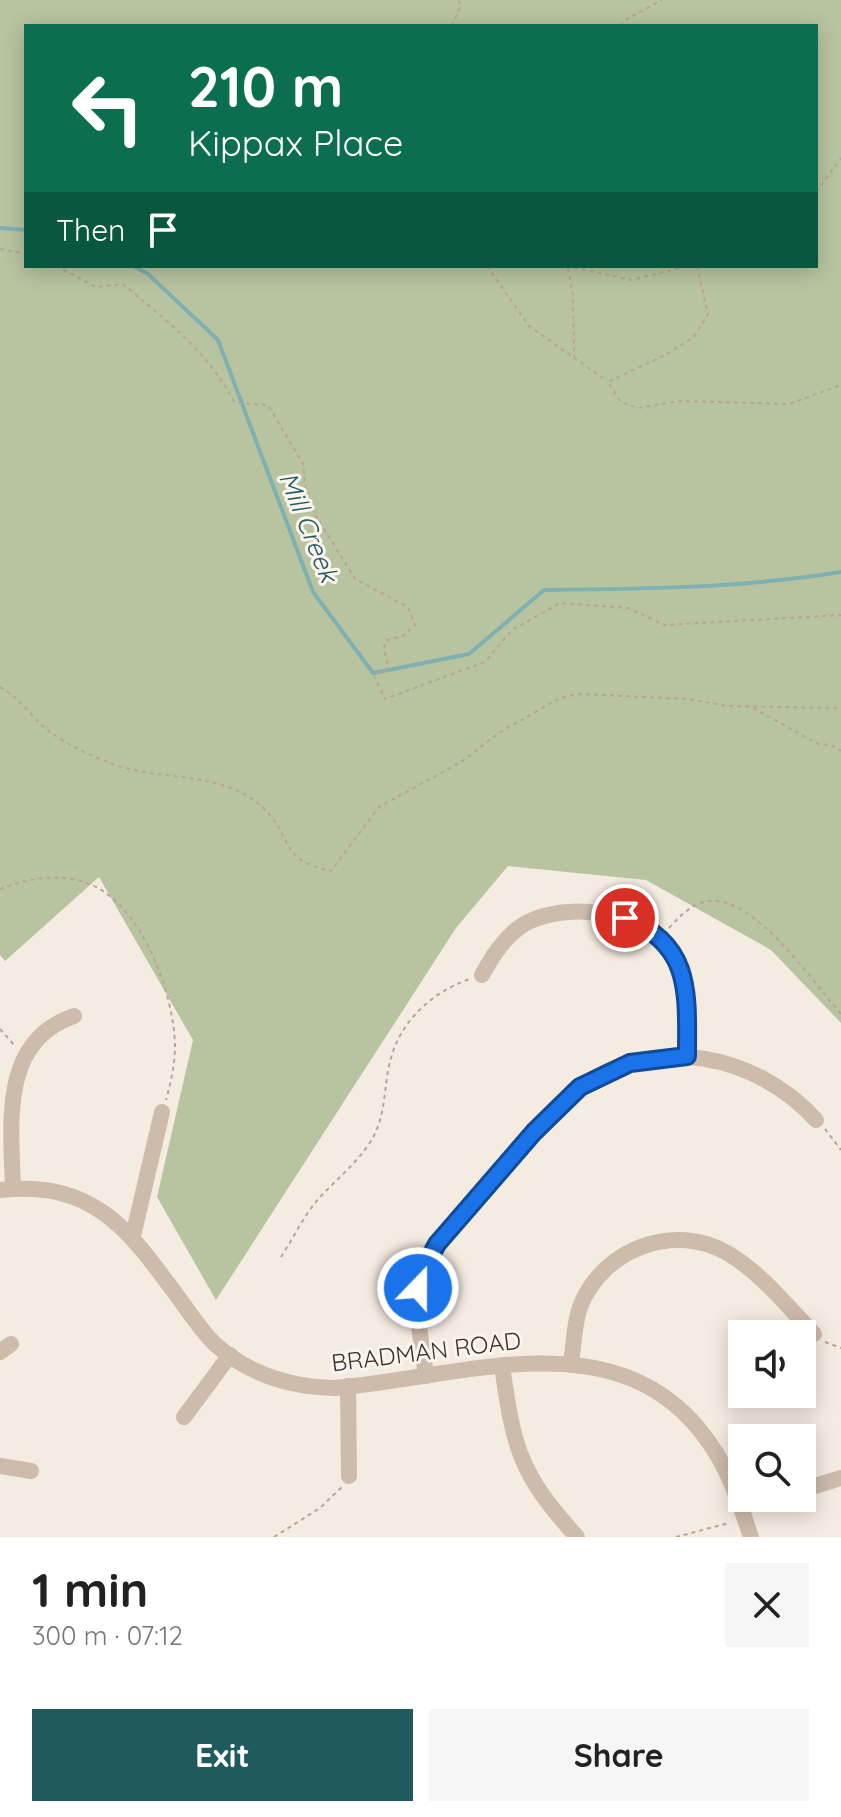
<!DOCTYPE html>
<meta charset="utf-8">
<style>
:root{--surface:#fff;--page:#f6f6f6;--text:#222;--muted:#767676;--accent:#1f5a5e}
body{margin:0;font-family:Quicksand,sans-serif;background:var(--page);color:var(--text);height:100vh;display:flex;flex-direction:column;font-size:30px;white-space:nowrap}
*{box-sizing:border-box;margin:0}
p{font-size:26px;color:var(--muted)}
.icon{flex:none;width:44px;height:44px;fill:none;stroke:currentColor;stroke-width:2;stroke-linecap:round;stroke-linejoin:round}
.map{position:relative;height:1537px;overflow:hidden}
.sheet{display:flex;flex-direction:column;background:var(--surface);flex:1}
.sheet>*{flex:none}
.banner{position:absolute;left:24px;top:24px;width:794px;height:244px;border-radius:0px;box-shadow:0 4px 20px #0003;background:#0b6e4f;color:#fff;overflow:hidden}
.controls{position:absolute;left:728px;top:1320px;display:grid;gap:16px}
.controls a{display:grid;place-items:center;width:88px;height:88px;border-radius:0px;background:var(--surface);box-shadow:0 4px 20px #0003;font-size:40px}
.pin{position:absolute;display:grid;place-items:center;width:68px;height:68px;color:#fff;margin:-34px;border:4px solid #fff;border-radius:50%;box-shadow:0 2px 8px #0007}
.me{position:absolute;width:88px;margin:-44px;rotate:22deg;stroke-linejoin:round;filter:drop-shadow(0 0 6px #0008)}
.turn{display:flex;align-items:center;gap:28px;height:168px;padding:0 32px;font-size:36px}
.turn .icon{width:104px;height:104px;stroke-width:2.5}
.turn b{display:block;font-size:56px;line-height:68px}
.then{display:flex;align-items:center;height:76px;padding:0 32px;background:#0003;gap:16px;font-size:30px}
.round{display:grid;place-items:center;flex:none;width:84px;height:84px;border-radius:0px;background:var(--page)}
.headline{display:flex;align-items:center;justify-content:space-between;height:136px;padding:0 32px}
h1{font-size:48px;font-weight:700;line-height:60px}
.primary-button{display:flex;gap:16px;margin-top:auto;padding:16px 32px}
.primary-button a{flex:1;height:92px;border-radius:0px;background:var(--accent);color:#fff;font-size:32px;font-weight:700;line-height:92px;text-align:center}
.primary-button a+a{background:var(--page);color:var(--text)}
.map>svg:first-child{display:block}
.green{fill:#b8c4a0;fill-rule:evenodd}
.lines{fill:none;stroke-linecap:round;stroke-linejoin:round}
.stream{stroke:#7fb0b2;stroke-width:4}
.path{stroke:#b9a596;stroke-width:2;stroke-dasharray:4 4;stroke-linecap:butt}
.minor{stroke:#cdbbac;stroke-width:16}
.route-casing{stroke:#114b97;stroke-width:20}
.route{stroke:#1a73e8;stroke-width:14}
.labels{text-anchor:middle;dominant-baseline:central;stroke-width:6;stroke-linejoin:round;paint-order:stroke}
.street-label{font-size:24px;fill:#3b302b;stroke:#fbf5ee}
.water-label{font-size:26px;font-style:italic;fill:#1f5a5e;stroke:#fbf5ee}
</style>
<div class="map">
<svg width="841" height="1537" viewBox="0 0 841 1537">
<rect width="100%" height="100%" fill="#f4ebe1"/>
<path class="green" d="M0,0H841V1023L771,950L646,880L508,866L456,928L216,1300L157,1197L193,1040L99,877L5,961L0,955ZM26,26H816V266H26Z"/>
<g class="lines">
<g class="stream">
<path d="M0,228L26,230"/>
<path d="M133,266L148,274L218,340L313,592L373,673L469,654L544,590C644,589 742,588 841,572"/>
</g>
<g class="path">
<path d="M452,26L461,5L458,0"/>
<path d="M623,26L622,22L662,0"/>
<path d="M816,192L841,158"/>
<path d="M0,249L26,254"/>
<path d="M56,266L96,287L123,284C166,320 208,352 235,403L268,405L303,464L307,501L355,579L408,607L415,625L403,636L387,640L384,648L388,668L374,676L385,699L485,662L512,630L560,603L628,608L665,625L841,615"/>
<path d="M487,266L529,326L607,381"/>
<path d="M566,266L632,280L688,266"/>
<path d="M697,266L708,314L694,337L667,354L608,382L621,402L638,408L680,401L789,404L841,385"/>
<path d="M568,268L573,295L574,357"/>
<path d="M0,687C20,698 32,718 50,732C68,745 95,758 116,765C164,782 222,770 262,807C295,837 276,859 331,871L379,807L461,762L500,732L560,698L579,694L689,699L726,706L841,708"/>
<path d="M753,708L818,744L831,745L841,751"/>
<path d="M0,889C27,879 56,873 84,882C140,899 174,992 175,1046C175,1064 171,1082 166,1100"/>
<path d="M669,928C680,916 692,903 709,901C754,895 813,982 841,1014"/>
<path d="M0,1029L15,1046"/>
<path d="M825,1129L841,1150"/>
<path d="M281,1257C294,1237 305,1213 321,1196C339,1177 357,1163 371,1141C387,1115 383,1086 391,1058C401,1020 434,991 470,979"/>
<path d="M825,1342L841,1348"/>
<path d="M274,1537L320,1508L342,1487"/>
<path d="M676,1537L729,1523"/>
</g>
<g class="minor">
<path d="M482,975C494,953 510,928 535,919C580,902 647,914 674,955C693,985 687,1022 687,1056"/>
<path d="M13,1188C11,1123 0,1041 74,1016"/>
<path d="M0,1190C94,1180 128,1229 178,1297C190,1313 201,1331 216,1345C250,1375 291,1387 335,1388C466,1377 630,1312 716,1453C732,1479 741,1508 751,1537"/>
<path d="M133,1236L162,1112"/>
<path d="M0,1352L11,1344"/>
<path d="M571,1362C574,1344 574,1324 580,1307C602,1249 675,1221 729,1254C761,1273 788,1307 814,1334"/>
<path d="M502,1366C514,1449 519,1473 577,1537"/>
<path d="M426,1376C422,1342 411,1300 424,1268C438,1234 469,1209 492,1182C519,1150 545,1113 579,1088C653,1033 757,1054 816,1120"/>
<path d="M348,1386L349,1476"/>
<path d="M184,1417L230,1355"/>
<path d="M0,1466L31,1471"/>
<path d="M802,1490L841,1478"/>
<path d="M741,1507L772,1498"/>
</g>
</g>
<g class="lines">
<g class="route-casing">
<path id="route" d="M418,1288L424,1268L437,1244L534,1132L580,1087L630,1063L687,1056C687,995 693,944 625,918"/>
</g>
<use href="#route" class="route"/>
</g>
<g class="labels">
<g class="street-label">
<text transform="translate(426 1351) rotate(-7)">BRADMAN ROAD</text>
</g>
<g class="water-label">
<text transform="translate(309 527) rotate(68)">Mill Creek</text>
</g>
</g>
</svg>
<div class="controls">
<a><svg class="icon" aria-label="sound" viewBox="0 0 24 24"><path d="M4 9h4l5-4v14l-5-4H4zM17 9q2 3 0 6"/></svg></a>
<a><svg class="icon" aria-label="search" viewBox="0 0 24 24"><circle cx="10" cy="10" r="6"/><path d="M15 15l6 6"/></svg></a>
</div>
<div class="pin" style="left:625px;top:918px;background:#d93025"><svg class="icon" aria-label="arrive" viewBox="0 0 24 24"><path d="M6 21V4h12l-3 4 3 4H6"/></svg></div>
<svg class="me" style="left:418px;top:1288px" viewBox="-20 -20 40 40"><circle r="17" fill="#1a73e8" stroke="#fff" stroke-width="3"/><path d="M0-11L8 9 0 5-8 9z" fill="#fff"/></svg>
<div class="banner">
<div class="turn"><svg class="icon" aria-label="left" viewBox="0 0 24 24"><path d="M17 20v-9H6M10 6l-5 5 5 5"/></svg><div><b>210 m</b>Kippax Place</div></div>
<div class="then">Then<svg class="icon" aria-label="arrive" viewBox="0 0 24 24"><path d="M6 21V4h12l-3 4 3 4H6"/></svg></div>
</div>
</div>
<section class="sheet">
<div class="headline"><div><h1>1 min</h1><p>300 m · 07:12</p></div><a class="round"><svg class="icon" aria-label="close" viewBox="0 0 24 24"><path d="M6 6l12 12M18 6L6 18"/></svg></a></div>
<div class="primary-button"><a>Exit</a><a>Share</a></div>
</section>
